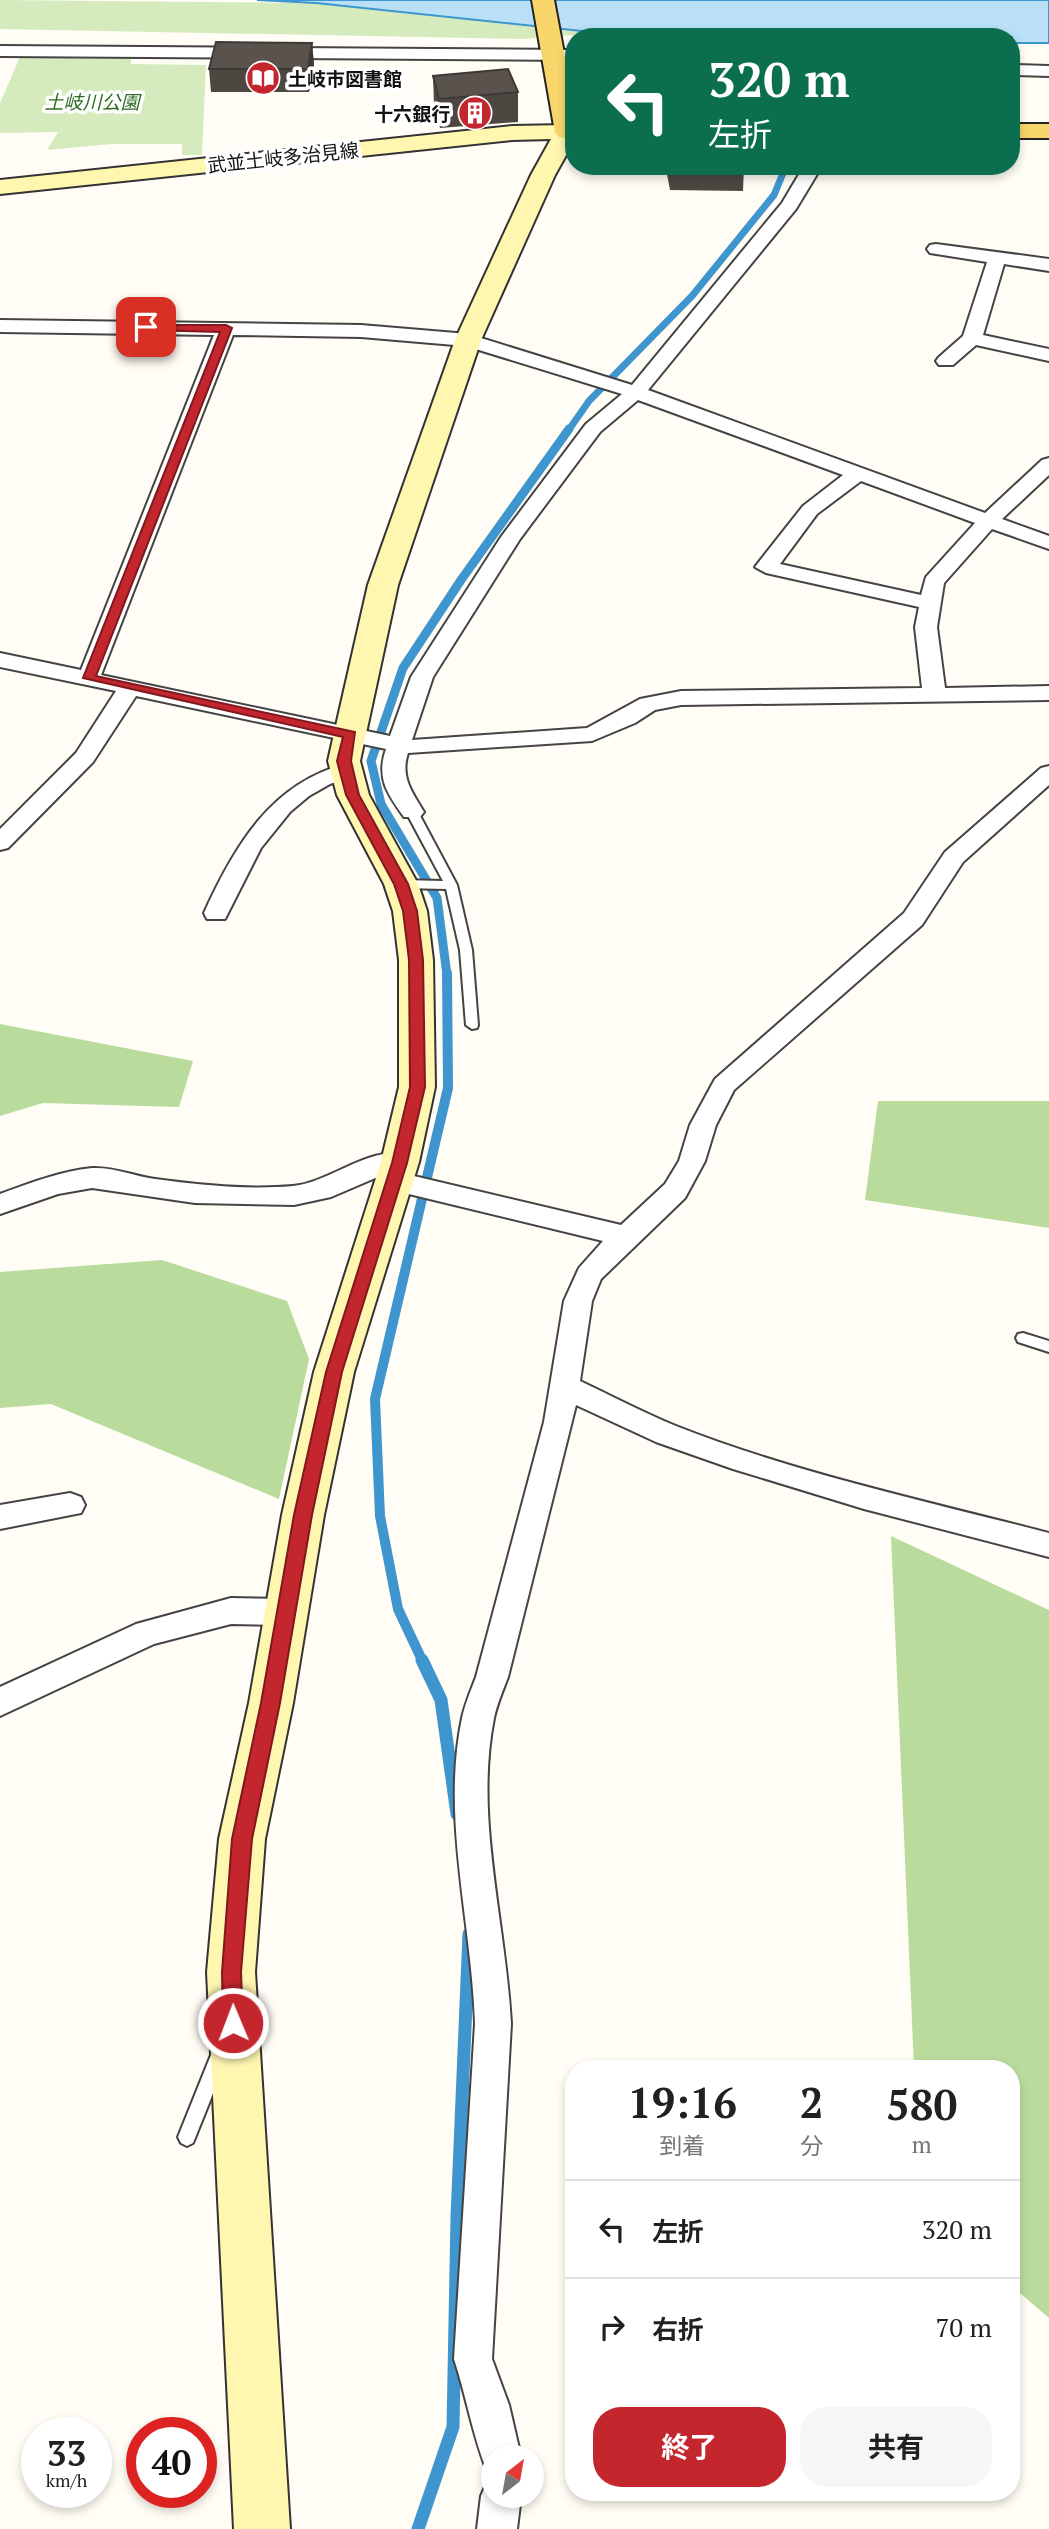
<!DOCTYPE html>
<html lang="ja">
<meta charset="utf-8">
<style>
:root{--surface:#fff;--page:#f6f6f6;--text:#202124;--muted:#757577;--line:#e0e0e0;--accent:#c4262e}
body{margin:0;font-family:"PT Serif","Noto Sans JP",serif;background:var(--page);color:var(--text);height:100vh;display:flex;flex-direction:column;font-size:26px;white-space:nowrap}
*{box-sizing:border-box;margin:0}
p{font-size:23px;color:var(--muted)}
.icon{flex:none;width:38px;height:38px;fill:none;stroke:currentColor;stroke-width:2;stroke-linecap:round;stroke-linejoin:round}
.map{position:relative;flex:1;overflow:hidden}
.details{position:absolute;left:565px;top:2060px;width:455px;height:441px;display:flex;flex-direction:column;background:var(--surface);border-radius:28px;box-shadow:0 4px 10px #0003}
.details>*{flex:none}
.hud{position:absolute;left:565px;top:28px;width:455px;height:147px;border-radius:28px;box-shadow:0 4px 10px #0003;background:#0b6e4f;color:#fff;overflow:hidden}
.needle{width:46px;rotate:31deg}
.buttons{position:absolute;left:481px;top:2445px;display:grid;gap:14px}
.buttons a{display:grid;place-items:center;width:63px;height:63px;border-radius:50%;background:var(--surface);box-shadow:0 4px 10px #0003;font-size:35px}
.speed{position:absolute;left:21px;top:2417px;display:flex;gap:14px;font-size:35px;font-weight:700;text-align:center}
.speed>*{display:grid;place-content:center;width:91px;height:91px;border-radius:50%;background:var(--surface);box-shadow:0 4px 10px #0003;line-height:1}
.speed small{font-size:18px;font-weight:400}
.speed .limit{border:10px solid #d22;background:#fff;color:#111}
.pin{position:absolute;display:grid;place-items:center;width:60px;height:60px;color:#fff;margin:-30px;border-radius:14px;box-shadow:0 4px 10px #0006}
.me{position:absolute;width:77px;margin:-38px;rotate:359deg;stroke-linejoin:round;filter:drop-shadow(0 0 5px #0008)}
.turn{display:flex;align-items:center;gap:24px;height:147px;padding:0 28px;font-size:32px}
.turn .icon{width:91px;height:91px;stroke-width:2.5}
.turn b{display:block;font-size:49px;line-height:60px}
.eta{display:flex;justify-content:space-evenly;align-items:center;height:119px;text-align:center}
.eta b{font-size:42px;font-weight:700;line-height:49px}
.cta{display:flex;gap:14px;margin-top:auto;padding:14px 28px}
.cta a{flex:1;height:80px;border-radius:28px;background:var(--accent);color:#fff;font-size:28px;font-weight:700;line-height:80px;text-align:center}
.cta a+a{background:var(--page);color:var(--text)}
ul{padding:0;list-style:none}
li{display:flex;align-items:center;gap:21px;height:98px;padding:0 28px;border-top:2px solid var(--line)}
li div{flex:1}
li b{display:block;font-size:26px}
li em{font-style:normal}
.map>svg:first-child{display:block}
.green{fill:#d5ebbd}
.forest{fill:#b9dc9c}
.water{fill:#b9e0f7;stroke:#3f96cf;stroke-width:2}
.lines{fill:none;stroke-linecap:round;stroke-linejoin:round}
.stream-far3{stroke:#3f96cf;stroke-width:7}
.stream-far2{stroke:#3f96cf;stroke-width:9}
.stream-far1{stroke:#3f96cf;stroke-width:10}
.stream{stroke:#3f96cf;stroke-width:13}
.lane-casing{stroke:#444;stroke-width:4}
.street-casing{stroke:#444;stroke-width:4}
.secondary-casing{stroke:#333;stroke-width:4}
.primary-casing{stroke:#222;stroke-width:4}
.lane{fill:#fff;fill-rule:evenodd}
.street{fill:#fff;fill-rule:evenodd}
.secondary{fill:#fff6b0;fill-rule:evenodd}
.primary{fill:#f9d66b;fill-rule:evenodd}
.wall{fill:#4d4742}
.shaded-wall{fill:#3f3936}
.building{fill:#5a524d;stroke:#3f3936;stroke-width:2}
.route{fill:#c4262e;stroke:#7f191e;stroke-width:2}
.labels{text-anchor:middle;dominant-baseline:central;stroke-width:7;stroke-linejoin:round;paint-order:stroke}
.far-poi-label{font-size:19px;font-weight:bold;fill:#111;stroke:#fff;text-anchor:start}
.far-park-label{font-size:19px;font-style:italic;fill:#2f6b1f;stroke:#fff}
.far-street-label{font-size:19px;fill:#111;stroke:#fff}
</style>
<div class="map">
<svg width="1049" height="2529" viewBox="0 0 1049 2529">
<rect width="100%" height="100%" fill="#fffdf5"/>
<g class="green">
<path d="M0,0L316,3L601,33L522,39L0,29Z"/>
<path d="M20,57H131V64L206,65L202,155H182V144H112L47,150L58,132L0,133V103Z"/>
</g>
<g class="forest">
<path d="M0,1024L193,1061L179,1107L43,1103L0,1116Z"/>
<path d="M878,1101H1049V1228L865,1200Z"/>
<path d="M162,1260L287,1301L309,1359L279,1499L51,1404L0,1408V1272Z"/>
<path d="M891,1536L1049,1610V2318L1012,2286V2068H914Z"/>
</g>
<path class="water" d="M257,0H1049V43H1012V37L601,33L316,3Z"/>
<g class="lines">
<path class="stream-far3" d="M568,431L589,401L692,296L774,195L786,166"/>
<path class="stream-far2" d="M447,975L437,898L381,804L371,761L403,668L461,580L569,429"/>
<path class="stream-far1" d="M423,1662L398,1609L380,1516L375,1399L448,1088L447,973"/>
<g class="stream">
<path d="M422,1660L441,1700L457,1814"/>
<path d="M418,2529L453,2427L457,2217L469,1934"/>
</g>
<g class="lane-casing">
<g id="lane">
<path d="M412,808L418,812L457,885L472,950L478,1025L477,1028L472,1029L466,1025L460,950L446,889L401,888L395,884L401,880L443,881L406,812Z"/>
<path d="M1023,1333L1049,1341V1352L1018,1342L1016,1338L1018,1334Z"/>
<path d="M219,2048L225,2050L228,2056L193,2143L187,2146L181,2143L178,2137L213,2050Z"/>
</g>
</g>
<g class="street-casing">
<g id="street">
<path d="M0,46L574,50V60L0,56Z"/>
<path d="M1012,65L1049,66V76L1012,75Z"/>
<path d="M804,166H822L796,209L648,390L985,513L1042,460L1049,458V475L1002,519L1049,536V549L992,529L944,583L937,627L945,688L1049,686V700L681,705L655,710L635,723L592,741L408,753C400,777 412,792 424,812L420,817H404C387,793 376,778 386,749L136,696L93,762L8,848L0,850V829L76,753L116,691L0,667V653L81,670L214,335L0,332V320L361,325L468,334L632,385L782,203ZM233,335L361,337L466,346L622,394L586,424L501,537L411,677L390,736L101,675ZM638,400L843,475L803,506L755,567L766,573L919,607L915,627L922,688L681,691L640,699L587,728L412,740L433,677L520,539L600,432ZM861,481L975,523L926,577L921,595L780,564L817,514Z"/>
<path d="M936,244L1049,259V271L1004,264L983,335L1049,349V361L976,345L953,365H939L936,361L939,357L963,336L987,262L930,253L927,249L930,245Z"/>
<path d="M346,764L354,766L358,771L354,776L330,784L309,796L290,812L261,848L225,919H207L204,913C234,847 271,783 346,764Z"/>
<path d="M1049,766V785L963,862L922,925L734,1090L716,1125L705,1161L685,1198L601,1279L592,1301L580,1381C612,1396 644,1413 676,1426C795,1473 926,1501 1049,1533V1557L864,1509L733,1469L656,1442L576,1405L508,1677C503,1690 497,1704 494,1718C474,1818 506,1923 511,2024L492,2359L509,2405L521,2457H494V2474L487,2471C473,2437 466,2395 454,2359L475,2024C472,1923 441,1818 462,1718C465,1704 471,1690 476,1677L544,1422L564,1301L579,1268L603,1241L384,1188L380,1181L387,1173L331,1197L294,1205L195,1203L92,1188L58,1194L0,1214V1194C30,1183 61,1171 92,1168C114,1167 134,1176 155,1179C200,1185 248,1190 293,1186C332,1182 370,1144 410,1155L414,1162L410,1169L397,1172L621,1225L665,1184L679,1161L690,1125L715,1079L904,913L945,852L1041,768Z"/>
<path d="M70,1493L81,1497L85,1505L81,1513L0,1529V1505Z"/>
<path d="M231,1598L287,1599L298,1603L303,1612L298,1621L287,1625L231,1624L154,1644L0,1716V1687L136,1624Z"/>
<path d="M494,2479V2496H521L517,2529H477L481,2496L487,2482Z"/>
</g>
</g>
<g class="secondary-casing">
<path id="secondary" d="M567,125L574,127V141L555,175L481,340L398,585L360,761L369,795L418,884L427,911L433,960L435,1087L419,1162L354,1372L324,1515L293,1703L265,1839L255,1972L290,2529H234L207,1972L219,1839L249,1703L282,1515L314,1372L381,1162L399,1087V960L393,911L384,884L337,795L328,761L368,585L455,340L531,175L551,139L512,140L0,194V180L512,126Z"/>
</g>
<g class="primary-casing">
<g id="primary">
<path d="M532,0H554L574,107V139L559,137L555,132Z"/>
<rect x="1012" y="124" width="37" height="14"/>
</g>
</g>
<use href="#lane" class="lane"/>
<use href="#street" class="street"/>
<use href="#secondary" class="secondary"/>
<use href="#primary" class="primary"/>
</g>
<g class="wall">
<path d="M312,43L314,65L309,92H211L209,69Z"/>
<path d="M433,76L518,92V122L440,128L434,105Z"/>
<path d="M668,166H744L743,191L670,190L667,174Z"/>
</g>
<path class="shaded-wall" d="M312,43L314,65L309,92L308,69Z"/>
<g class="building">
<path d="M216,42L312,43L308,69H209Z"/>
<path d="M508,69L518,92L439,99L433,76Z"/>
<path d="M672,166H744V168Z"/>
</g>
<path class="route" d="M142,325H226L232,328L96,676L355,732L351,761L359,795L408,884L417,911L423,960L425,1087L407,1163L342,1372L312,1515L280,1703L252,1839L241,1972L243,2023L240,2029L233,2032L225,2029L223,2023L222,1972L232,1839L261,1703L294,1515L326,1372L392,1163L410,1087L409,960L403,911L394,884L346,795L337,761L343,737L83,678L220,332L146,330H142Z"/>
<defs>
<g id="library-disc" transform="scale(1.75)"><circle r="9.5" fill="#c4262e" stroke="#fff"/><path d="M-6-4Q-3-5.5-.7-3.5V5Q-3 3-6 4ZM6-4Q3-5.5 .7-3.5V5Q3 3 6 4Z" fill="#fff"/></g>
<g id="building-disc" transform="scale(1.75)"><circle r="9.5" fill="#c4262e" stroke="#fff"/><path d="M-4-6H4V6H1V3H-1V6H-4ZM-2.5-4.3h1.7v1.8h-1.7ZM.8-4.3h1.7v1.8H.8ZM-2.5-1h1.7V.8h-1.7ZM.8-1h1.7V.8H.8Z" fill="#fff"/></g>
</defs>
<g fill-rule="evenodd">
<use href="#library-disc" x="263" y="78"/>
<use href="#building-disc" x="475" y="113"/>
</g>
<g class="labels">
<g class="far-poi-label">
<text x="288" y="78">土岐市図書館</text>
<text x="450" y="113" text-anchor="end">十六銀行</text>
</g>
<g class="far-park-label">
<text x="92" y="101">土岐川公園</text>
</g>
<g class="far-street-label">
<text transform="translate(283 157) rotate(-6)">武並土岐多治見線</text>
</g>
</g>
</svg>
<div class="buttons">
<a><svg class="needle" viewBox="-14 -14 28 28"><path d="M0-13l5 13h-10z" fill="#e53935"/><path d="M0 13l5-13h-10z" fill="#757577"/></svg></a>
</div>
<div class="speed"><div>33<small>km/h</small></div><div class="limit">40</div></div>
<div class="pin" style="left:146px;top:327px;background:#d93025"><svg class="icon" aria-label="arrive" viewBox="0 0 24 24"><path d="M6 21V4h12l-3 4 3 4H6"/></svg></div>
<svg class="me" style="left:233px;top:2023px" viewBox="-20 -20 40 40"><circle r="17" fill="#c4262e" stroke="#fff" stroke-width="3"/><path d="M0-11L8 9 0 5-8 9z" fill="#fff"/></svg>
<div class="hud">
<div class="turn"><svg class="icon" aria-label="left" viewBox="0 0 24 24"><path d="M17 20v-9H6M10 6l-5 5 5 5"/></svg><div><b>320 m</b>左折</div></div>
</div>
<section class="details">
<div class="eta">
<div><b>19:16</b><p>到着</p></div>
<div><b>2</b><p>分</p></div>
<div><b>580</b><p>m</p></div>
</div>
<ul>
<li><svg class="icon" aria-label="left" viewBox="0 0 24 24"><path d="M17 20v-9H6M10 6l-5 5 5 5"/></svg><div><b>左折</b></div><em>320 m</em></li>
<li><svg class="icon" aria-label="right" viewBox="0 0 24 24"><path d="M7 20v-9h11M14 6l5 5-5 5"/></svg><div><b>右折</b></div><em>70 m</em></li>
</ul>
<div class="cta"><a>終了</a><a>共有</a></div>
</section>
</div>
